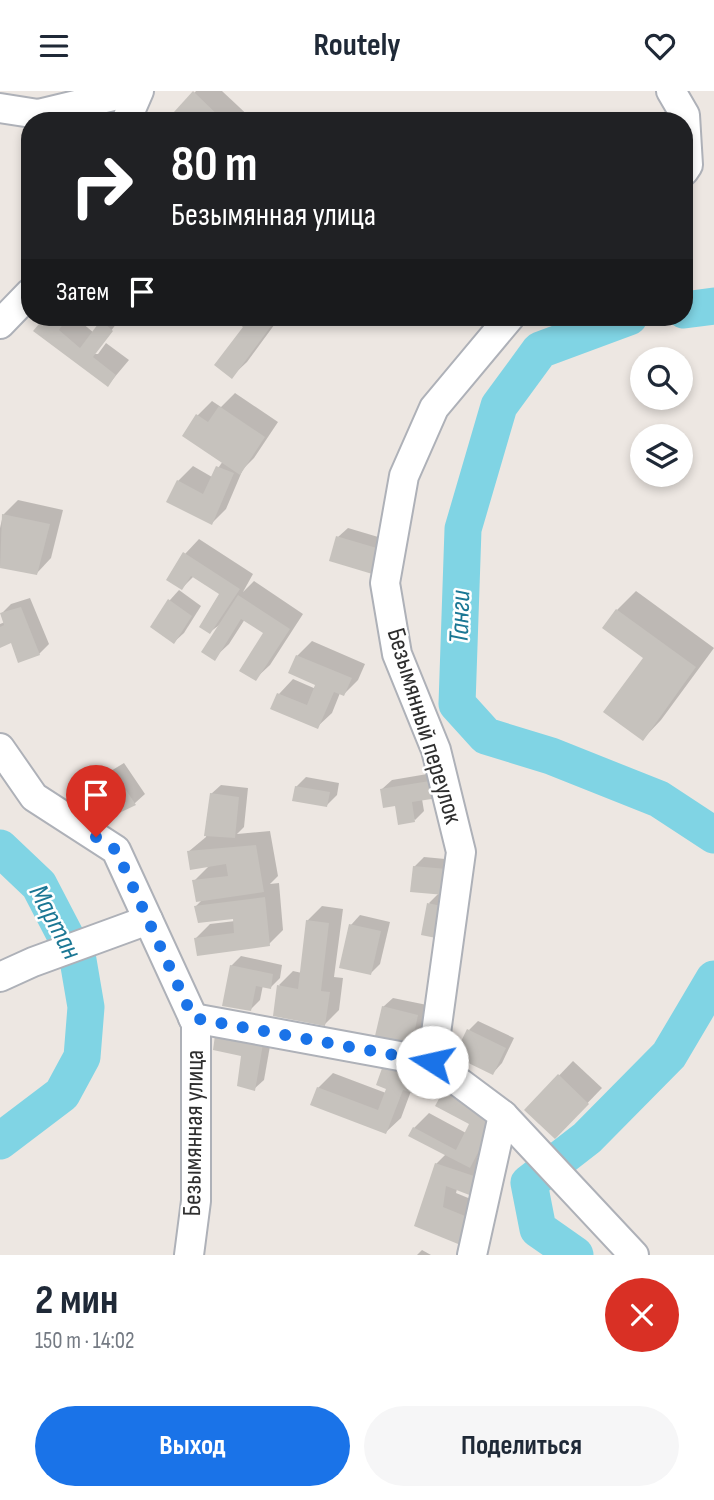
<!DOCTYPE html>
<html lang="ru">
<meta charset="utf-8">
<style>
:root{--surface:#fff;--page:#f6f6f7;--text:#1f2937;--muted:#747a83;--accent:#1a73e8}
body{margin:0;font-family:"Sofia Sans Condensed",sans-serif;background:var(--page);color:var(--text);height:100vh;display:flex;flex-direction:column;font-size:26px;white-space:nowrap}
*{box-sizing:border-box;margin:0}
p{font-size:23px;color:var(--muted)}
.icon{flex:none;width:38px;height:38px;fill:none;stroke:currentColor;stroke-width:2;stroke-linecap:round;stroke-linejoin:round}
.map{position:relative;height:1164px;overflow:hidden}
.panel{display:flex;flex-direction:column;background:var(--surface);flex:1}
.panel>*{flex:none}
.guide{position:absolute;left:21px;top:21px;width:672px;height:214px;border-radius:28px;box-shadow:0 4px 10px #0003;background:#202124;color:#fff;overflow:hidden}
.tools{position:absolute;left:630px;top:256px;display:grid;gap:14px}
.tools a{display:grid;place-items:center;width:63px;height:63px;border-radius:50%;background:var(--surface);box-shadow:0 4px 10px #0003;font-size:35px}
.pin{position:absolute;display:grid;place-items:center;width:60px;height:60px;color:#fff;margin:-72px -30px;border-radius:50% 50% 50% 0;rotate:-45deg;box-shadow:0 0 7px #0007}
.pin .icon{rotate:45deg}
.me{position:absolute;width:77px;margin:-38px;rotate:280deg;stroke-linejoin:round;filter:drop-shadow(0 0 5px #0008)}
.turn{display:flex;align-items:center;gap:24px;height:147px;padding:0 35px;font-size:32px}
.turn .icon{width:91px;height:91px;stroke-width:2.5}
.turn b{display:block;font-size:49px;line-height:60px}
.then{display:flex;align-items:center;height:66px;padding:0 35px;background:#0003;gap:14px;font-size:26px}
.round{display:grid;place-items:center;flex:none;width:74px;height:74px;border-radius:37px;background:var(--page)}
.overview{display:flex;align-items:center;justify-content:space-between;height:119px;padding:0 35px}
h1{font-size:42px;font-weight:700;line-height:52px}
.primary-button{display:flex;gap:14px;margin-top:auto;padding:14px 35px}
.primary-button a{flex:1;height:80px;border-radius:42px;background:var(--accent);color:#fff;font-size:28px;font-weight:700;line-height:80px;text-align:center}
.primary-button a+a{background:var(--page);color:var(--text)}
header{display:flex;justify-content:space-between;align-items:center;height:91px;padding:0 35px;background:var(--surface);font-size:32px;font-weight:700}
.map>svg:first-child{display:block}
.shadow{fill:#0003}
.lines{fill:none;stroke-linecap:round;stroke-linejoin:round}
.river{stroke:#80d4e4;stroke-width:37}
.building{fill:#c6c2bd}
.minor-casing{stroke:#aeb1b8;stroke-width:32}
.minor{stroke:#fff;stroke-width:28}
.route{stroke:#1a73e8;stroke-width:12;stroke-dasharray:0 21.6}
.labels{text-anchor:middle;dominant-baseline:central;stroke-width:5;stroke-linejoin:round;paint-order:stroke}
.street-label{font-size:26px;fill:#2e2e2e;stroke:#fff}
.water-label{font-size:28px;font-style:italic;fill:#1b7794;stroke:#fff}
</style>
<header><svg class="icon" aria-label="menu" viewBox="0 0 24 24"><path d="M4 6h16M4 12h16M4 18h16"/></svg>Routely<svg class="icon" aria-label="heart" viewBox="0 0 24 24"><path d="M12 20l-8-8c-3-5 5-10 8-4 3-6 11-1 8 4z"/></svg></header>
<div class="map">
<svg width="714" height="1164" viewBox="0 0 714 1164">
<rect width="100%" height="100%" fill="#ede7e2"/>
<g class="shadow">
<path d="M196,0H222L254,30H186L177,21Z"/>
<path d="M47,226H75L94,242L107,226H126L119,234L117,232L93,263H98L106,252L129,269L108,294L35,240Z"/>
<path d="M233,226H280L247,271L232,285L245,235Z"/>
<path d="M235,302L278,331L254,367L243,378L226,418L212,432L178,390L193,375L212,386L223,370L184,344L198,324L212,310L221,316Z"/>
<path d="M18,409L63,419L51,467L37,482L0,475V437L3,424Z"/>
<path d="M348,437L395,451L389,473L338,446Z"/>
<path d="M199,448L253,483L243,501L254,490L303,523L270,574L255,588L266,542L245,528L229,553L214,567L222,532L210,541L222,503L194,485L182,497L185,463Z"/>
<path d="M179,499L201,515L184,542L174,551L152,536L170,509Z"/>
<path d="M636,500L714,557L661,629L643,648L645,566L617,519Z"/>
<path d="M30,507L49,553L39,563L12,550L0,555V533L5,531L2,522L11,513Z"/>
<path d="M312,550L365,573L358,589L344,603L340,602L332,622L317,636L272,617L279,603L293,588L316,598L318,593L297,565Z"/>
<path d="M124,672L145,703L135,712L118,721L106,702L71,708L81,698Z"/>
<path d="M445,680L422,708L424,720L415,729L382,698L392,689Z"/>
<path d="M306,686L339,692L337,704L327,714L296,696Z"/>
<path d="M221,694L248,697L244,736L237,743L270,740L278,785L270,793L279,792L283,839L269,853L195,848L210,833L235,830V826L196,815L203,808L194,790L210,774L188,761L206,746L211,703Z"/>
<path d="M424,766L456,769L450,837L429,812L439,802L414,776Z"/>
<path d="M322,815L343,818L334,886L343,887L339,919L324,934L279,894L293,880L302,882L307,830Z"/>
<path d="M360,824L390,831L380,873L371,882L351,834Z"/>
<path d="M241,865L282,874L280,887L271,896L263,894L260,909L250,919L231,875Z"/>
<path d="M393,907L427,914L421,942L411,952L383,916Z"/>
<path d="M478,930L514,947L502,972L493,982L469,939Z"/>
<path d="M273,938L264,989L254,998L243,964Z"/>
<path d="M401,956L431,987L416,1002L411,1000L401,1027L386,1041L318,997L333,982L386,1002Z"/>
<path d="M573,970L602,997L555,1046L526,1019Z"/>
<path d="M460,984L510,1010L484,1061L477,1067L491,1072L486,1088L457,1098L456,1102L483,1113L477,1139L416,1134L436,1073L446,1063L414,1037L429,1022L466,1042L472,1032Z"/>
<path d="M422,1159L431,1164H417Z"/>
</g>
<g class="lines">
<g class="river">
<path d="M684,219L714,215"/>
<path d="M629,226L540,259L499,315L463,438L457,613L486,645L551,665L659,708L714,744"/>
<path d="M0,757L39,794L78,869L86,916L82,966L62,1003L0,1050"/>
<path d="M575,1164L538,1138L529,1092L587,1047L669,964L714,888"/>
</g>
</g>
<g class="building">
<path d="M193,0L224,30H183L174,21Z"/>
<path d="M45,226H68L59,239L80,257L101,229L113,240L93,266L116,284L108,296L33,240Z"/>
<path d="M230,226L277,227L232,288L214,274L243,236Z"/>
<path d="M219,315L265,346L240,384L182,345L196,323L208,331Z"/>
<path d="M216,375L234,382L212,434L166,411L177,389L203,403Z"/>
<path d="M2,423L50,433L37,484L0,477Z"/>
<path d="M336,445L387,460L379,485L329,470Z"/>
<path d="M183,461L240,498L210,543L199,536L219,503L191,485L182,499L166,489Z"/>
<path d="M238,504L290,538L256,590L239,580L263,542L241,528L215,570L201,561Z"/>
<path d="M168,508L192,525L174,553L150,536Z"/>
<path d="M21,516L40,564L18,572L11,552L0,557V536L4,534L0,522Z"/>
<path d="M616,518L696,576L643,650L603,621L643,567L602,537Z"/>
<path d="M296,564L352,587L344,605L334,601L318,638L270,618L277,602L307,614L315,594L288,582Z"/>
<path d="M114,681L136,714L117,723L106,705L79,722L69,708Z"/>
<path d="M436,689L438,707L412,711L415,731L398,734L395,715L383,717L380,698Z"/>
<path d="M295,695L330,701L327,716L292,710Z"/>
<path d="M210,702L239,706L235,747L204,745Z"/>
<path d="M256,754L264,801L196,811L192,789L228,785L226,773L190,779L187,760Z"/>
<path d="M413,775L447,778L445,804L410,801Z"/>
<path d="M265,806L270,855L197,865L194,847L234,842L233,828L198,832L194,815Z"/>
<path d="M427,812L447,816L441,848L421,844Z"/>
<path d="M306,829L329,832L321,900L330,901L325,935L273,925L277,894L298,898Z"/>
<path d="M349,833L381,840L371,884L339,877Z"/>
<path d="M230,874L273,883L271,898L256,895L251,920L222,915Z"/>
<path d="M382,915L418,924L412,953L375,945Z"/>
<path d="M216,937L264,947L255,1000L237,995L241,965L213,959Z"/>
<path d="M467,938L506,957L493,984L454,965Z"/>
<path d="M385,969L424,984L417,1004L403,999L386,1043L310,1014L317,996L378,1019L386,998L376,994Z"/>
<path d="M558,983L589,1013L555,1048L524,1019Z"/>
<path d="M445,997L497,1025L470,1077L408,1045L413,1036L456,1059L469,1033L435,1015Z"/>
<path d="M435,1072L477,1086L472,1105L446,1095L443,1116L470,1127L463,1155L414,1135Z"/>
</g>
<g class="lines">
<g class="minor-casing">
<g id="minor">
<path d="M671,0L685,24L688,74L684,80"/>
<path d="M0,17L38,23L135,0"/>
<path d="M126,30L139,0"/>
<path d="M0,233L30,202"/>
<path d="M0,657L34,706L116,759L196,933V1110L189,1164"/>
<path d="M0,886L33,871L148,829"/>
<path d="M193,927L432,971"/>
<path d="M503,1024L634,1164"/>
<path d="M472,1164L503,1024L432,971L461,761L436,659L397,563L385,492L404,385L434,317L510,226"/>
</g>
</g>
<use href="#minor" class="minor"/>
</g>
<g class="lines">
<path class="route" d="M96,746L116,759L193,927L432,971"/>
</g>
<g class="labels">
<g class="street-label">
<text transform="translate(424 635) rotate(73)">Безымянный переулок</text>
<text transform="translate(194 1042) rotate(-89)">Безымянная улица</text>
</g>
<g class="water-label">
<text transform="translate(460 526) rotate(-88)">Танги</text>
<text transform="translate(55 831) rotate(62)">Мартан</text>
</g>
</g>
</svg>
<div class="tools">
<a><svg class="icon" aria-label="search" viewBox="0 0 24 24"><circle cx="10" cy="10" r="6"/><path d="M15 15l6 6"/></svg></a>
<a><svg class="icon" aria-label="layers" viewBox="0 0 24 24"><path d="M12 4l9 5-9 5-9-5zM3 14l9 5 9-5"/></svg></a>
</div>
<div class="pin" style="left:96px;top:746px;background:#d93025"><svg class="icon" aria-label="arrive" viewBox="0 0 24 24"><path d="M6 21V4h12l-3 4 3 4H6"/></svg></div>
<svg class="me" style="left:432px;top:971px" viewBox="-20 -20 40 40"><circle r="19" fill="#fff"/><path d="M0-13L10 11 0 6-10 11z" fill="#1a73e8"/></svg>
<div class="guide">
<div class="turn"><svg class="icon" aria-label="right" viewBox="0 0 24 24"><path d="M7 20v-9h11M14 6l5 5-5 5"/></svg><div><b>80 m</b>Безымянная улица</div></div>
<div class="then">Затем<svg class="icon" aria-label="arrive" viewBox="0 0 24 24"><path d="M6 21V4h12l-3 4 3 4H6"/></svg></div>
</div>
</div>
<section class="panel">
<div class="overview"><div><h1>2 мин</h1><p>150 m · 14:02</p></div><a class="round" style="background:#d93025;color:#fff"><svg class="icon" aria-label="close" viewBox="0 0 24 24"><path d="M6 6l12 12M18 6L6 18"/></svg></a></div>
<div class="primary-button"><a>Выход</a><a>Поделиться</a></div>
</section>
